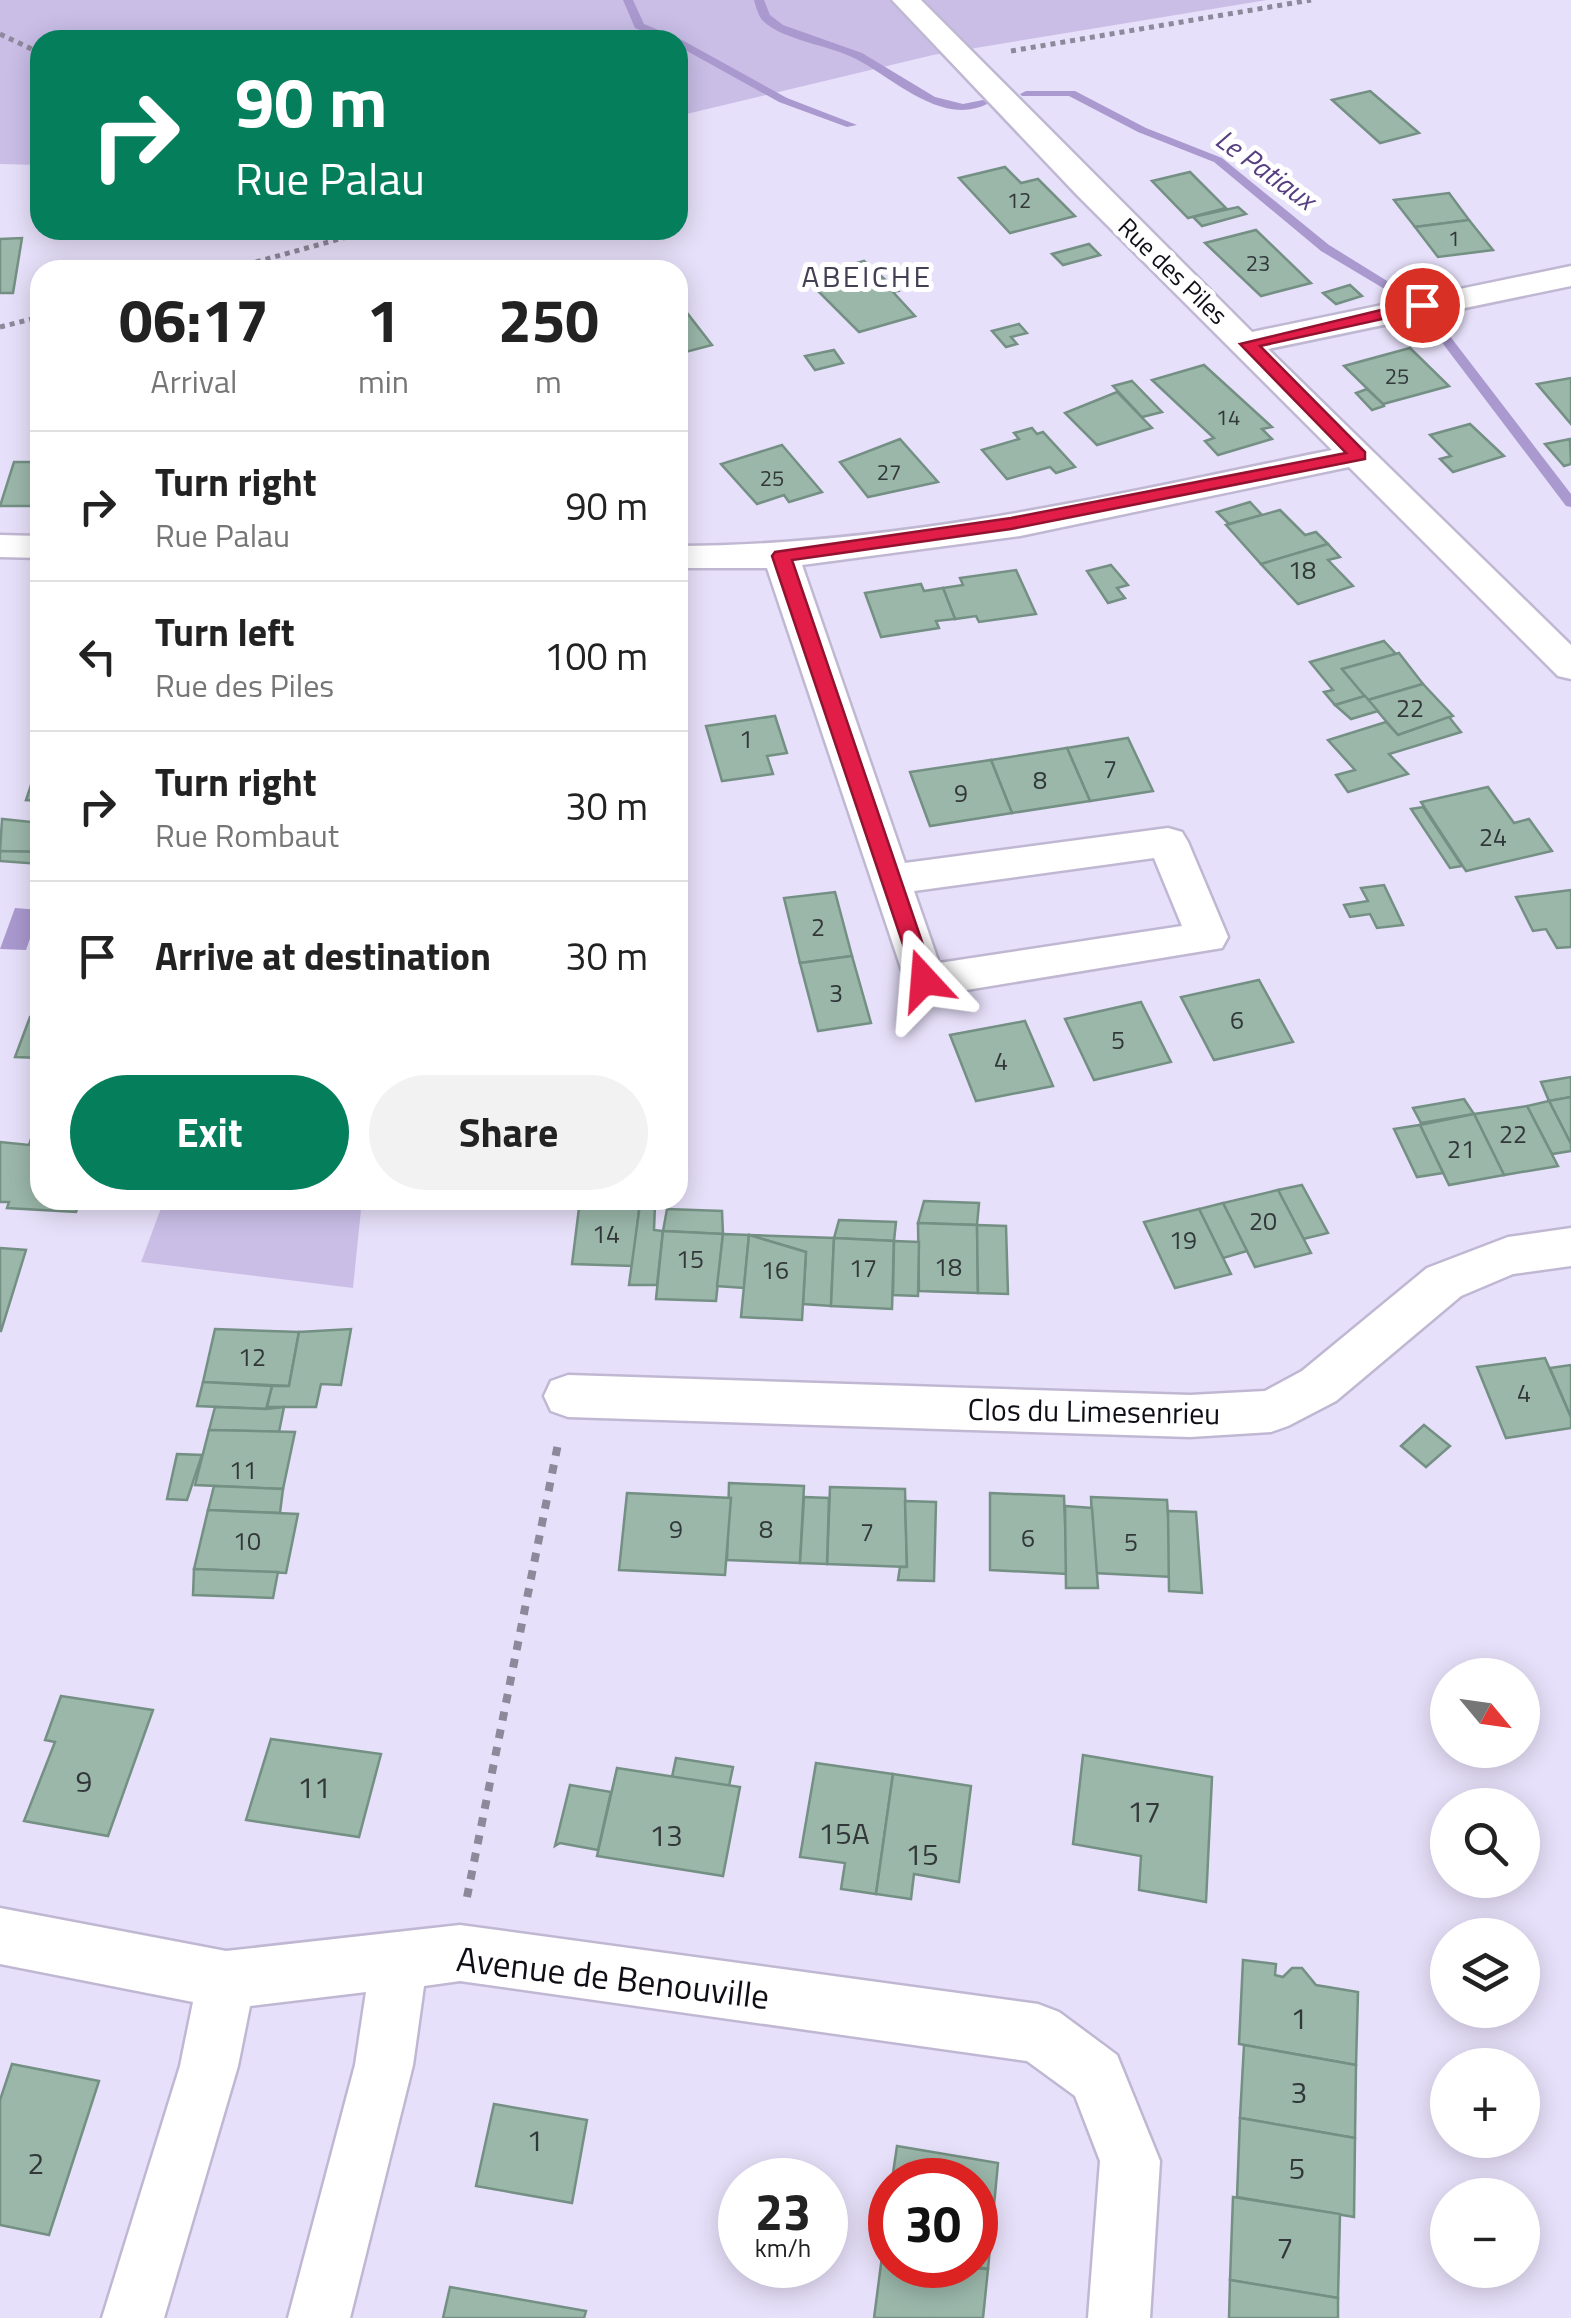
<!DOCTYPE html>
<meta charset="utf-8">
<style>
:root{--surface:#fff;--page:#f2f2f2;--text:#222;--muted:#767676;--line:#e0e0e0;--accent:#057e5c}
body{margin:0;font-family:"Titillium Web",sans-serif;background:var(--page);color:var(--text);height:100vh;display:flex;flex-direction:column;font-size:38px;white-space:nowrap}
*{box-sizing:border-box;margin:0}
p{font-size:32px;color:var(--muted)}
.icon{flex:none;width:55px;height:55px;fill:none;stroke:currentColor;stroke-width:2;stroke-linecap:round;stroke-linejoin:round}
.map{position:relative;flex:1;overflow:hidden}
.panel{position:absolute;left:30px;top:260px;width:658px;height:950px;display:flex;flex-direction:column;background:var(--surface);border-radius:30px;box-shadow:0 5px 25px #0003}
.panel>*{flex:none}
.guide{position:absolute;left:30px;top:30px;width:658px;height:210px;border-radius:30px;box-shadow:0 5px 25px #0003;background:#057e5c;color:#fff;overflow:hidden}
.needle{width:65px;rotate:119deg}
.fabs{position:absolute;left:1430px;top:1658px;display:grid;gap:20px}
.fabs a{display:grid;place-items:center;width:110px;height:110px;border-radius:50%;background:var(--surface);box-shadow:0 5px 25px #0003;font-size:50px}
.speed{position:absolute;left:718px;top:2158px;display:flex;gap:20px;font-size:50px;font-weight:700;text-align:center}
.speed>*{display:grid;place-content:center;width:130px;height:130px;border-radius:50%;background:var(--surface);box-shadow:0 5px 25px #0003;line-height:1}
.speed small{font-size:25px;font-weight:400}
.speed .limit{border:15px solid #d22;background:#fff;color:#111}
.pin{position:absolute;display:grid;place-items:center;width:85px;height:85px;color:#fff;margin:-42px;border:5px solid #fff;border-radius:50%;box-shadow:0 2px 10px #0007}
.me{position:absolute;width:110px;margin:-55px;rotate:341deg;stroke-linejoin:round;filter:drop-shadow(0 0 8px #0008)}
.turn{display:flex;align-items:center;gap:35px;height:210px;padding:0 40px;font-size:45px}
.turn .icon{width:130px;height:130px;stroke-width:2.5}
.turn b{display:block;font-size:70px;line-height:85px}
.eta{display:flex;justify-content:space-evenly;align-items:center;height:170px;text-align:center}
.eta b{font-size:60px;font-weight:700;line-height:70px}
.button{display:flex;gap:20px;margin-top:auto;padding:20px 40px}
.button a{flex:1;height:115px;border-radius:60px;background:var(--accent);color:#fff;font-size:40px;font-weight:700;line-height:115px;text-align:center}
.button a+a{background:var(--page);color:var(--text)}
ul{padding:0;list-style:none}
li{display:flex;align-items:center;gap:30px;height:150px;padding:0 40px;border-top:2px solid var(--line)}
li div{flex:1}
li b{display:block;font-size:38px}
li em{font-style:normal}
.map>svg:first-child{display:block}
.green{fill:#cabee7}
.water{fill:#aa99cf}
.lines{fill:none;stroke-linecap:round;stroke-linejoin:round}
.stream{fill:#aa99cf;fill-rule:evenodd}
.building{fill:#9bb7aa;stroke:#748f83;stroke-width:2.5}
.minor-casing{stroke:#c0b8d2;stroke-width:5}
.path-far1{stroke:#8d889a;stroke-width:5;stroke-dasharray:5 5;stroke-linecap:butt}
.path{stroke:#8d889a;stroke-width:8;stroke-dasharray:9 9;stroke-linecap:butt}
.minor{fill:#fff;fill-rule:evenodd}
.route{fill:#e11d48;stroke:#92132f;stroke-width:2.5}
.labels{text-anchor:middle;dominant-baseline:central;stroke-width:10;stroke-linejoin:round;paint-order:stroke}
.far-number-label{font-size:22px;fill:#32383a}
.far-street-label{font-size:25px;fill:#0f0d15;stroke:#fff}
.number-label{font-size:25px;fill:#32383a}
.far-water-label{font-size:28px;font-style:italic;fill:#563e80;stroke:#fff}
.far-quarter-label{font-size:30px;letter-spacing:2.5px;fill:#453f54;stroke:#fff}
.street-label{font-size:30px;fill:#0f0d15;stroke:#fff}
.near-number-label{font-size:30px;fill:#32383a}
.near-street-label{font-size:35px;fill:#0f0d15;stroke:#fff}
</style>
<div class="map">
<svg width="1571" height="2318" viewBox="0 0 1571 2318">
<rect width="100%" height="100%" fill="#e7e0fa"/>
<g class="green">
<path d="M0,0H1267L933,55L678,116V40H40V165L0,164Z"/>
<path d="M164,1200H362L353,1288L141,1262Z"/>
</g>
<path class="water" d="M15,908L40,910L26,950L0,949Z"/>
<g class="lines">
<g class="stream">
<path d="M623,0H633L644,24L682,40L787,98L857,125L847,127L779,102L678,46V40H664L635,28Z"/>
<path d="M754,0H764L770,15L783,25L862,53L935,97L963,104L983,100L989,103C943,128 895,79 856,59C830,45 784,41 763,21C758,15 756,7 754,0Z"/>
<path d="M1026,91H1075L1146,128L1222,158L1329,245L1413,297L1403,300L1321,251L1214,162L1138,132L1069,96H1022L1020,94Z"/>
<path d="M1432,317L1436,318L1571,494V507L1566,506L1428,324V318Z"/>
</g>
</g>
<g class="building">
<path d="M1370,91L1419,133L1380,143L1332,100Z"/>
<path d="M1005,167L1021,183L1038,179L1075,216L1010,233L959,178Z"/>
<path d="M1190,172L1226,208L1188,218L1152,181Z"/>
<path d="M1449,193L1469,220L1415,227L1394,200Z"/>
<path d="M1238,207L1246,214L1202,226L1193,217Z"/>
<path d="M1469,220L1493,250L1438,257L1415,227Z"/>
<path d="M1256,230L1311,283L1261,296L1205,243Z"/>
<path d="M22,238L13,293H0V239Z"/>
<path d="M1089,244L1100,255L1063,265L1052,254Z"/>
<path d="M864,261L898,291L893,292L915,316L859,332L814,287L819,286L810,277Z"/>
<path d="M1350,285L1362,296L1336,304L1323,293Z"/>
<path d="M678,306L684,309L712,345L678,354Z"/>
<path d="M1019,324L1027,333L1011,337L1017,344L1006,347L992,331Z"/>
<path d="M1410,348L1449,386L1383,404L1344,366Z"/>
<path d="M834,350L843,363L815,370L805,356Z"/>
<path d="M1204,365L1272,427L1262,429L1272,439L1218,455L1205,441L1214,438L1152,380Z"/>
<path d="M1571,378V424L1537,384Z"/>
<path d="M1132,381L1162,412L1142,417L1113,386Z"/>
<path d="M1367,389L1383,404L1384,406L1372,410L1356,393Z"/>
<path d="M1117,392L1152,428L1097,445L1065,413Z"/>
<path d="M1470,424L1504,456L1453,472L1440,459L1451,456L1430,435Z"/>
<path d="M1032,428L1037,434L1043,432L1075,467L1056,473L1050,467L1007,479L982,450L1019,439L1014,433Z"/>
<path d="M900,439L938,482L868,497L840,462Z"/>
<path d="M1570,439L1571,464L1564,466L1545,444Z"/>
<path d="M782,445L822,492L789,502L784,495L757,504L721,464Z"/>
<path d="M14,462H40V506H0Z"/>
<path d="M1250,502L1262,515L1229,524L1217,512Z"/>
<path d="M1280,510L1305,535L1316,532L1328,544L1261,564L1226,525Z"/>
<path d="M1328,544L1340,557L1328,560L1353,586L1298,604L1261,564Z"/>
<path d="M1111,565L1128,585L1117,588L1125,598L1108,603L1087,571Z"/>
<path d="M1016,570L1036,614L979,622L976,616L955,619L943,588L963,585L960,578Z"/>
<path d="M921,584L924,591L943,588L955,619L936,621L939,628L881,637L865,593Z"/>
<path d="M1384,641L1396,654L1342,669L1365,696L1335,705L1324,692L1333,690L1310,662Z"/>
<path d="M1399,653L1423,684L1368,700L1342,669Z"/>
<path d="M1423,684L1453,716L1398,735L1368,700Z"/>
<path d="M1365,696L1378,711L1351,719L1335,705Z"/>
<path d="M775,716L787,753L767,756L773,774L722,781L706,726Z"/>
<path d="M1449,717L1461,732L1389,754L1408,774L1348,792L1336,775L1355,770L1328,740L1386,722L1398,735Z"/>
<path d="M1128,738L1153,791L1090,801L1067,748Z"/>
<path d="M1067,748L1090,801L1012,813L991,760Z"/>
<path d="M40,758V852L0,851L2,819L31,822L40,801L26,800Z"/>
<path d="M991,760L1012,813L930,826L910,772Z"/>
<path d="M1488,787L1514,823L1529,819L1552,851L1466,871L1421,802Z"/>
<path d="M1423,807L1462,866L1450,868L1411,809Z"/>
<path d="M0,851L40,852V864L0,861Z"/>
<path d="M1384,885L1403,925L1377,928L1370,914L1350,917L1344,905L1368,901L1361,888Z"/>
<path d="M1571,890V947L1557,948L1546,929L1533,931L1516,897Z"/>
<path d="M835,892L852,956L800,963L784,898Z"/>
<path d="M852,956L871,1023L818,1031L800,963Z"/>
<path d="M1259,980L1293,1042L1214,1060L1181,997Z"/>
<path d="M1141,1002L1171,1062L1094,1080L1065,1019Z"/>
<path d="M30,1017L40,1018V1058L15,1057Z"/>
<path d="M1025,1021L1053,1086L976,1101L950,1035Z"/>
<path d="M1571,1077V1097L1549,1101L1541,1082Z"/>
<path d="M1571,1097V1144L1549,1101Z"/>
<path d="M1464,1099L1474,1114L1421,1123L1413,1108Z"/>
<path d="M1549,1101L1571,1144V1151L1552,1154L1527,1106Z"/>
<path d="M1527,1106L1558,1166L1504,1175L1474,1114Z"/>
<path d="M1474,1114L1504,1175L1449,1185L1420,1125Z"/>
<path d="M1420,1125L1443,1173L1417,1177L1394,1129Z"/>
<path d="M34,1130H40V1200H80L76,1212L7,1208L9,1202H0V1142L29,1145Z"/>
<path d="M1302,1185L1328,1233L1303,1239L1278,1190Z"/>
<path d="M1278,1190L1311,1253L1255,1267L1223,1203Z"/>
<path d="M414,1200H510L509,1207L413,1205Z"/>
<path d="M580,1200H640L633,1266L572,1264Z"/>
<path d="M924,1201L979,1203L977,1225L918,1223Z"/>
<path d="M1223,1203L1247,1251L1223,1258L1199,1209Z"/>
<path d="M640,1204L655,1205L654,1230L663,1231L657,1285H629Z"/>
<path d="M667,1209L722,1211L723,1234L663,1231Z"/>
<path d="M1199,1209L1231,1274L1175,1288L1144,1222Z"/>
<path d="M839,1220L896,1222L894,1241L834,1238Z"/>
<path d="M918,1223L977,1225L978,1293L919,1291Z"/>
<path d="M977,1225L1006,1226L1008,1294L978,1293Z"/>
<path d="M663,1231L723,1234L716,1301L656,1299Z"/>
<path d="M723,1234L749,1235L744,1288L717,1286Z"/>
<path d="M749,1235L834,1238L831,1306L803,1304L806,1252Z"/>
<path d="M749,1235L806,1252L802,1320L741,1317Z"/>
<path d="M834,1238L894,1241L892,1309L831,1306Z"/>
<path d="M894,1241L919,1242L918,1296L893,1295Z"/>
<path d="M0,1248L26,1250L1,1331H0Z"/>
<path d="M215,1329L299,1332L289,1386L203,1382Z"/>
<path d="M351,1329L341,1385L321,1384L316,1407H267L272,1386H289L299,1332Z"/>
<path d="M1545,1358L1571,1417V1428L1506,1438L1477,1367Z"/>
<path d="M1571,1365V1417L1550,1368Z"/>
<path d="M203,1382L272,1386L266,1409L197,1406Z"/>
<path d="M215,1407L266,1409L284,1407L279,1432L209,1430Z"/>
<path d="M1424,1425L1450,1446L1426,1467L1401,1446Z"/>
<path d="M209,1430L295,1432L283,1489L195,1485Z"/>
<path d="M177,1454L202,1455L187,1500L167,1499Z"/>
<path d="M729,1483L804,1486L800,1563L727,1560Z"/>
<path d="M214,1486L283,1489L280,1513L208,1510Z"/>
<path d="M830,1487L905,1489L907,1567L827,1564Z"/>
<path d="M627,1493L731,1498L725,1575L619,1570Z"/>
<path d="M990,1493L1064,1496L1067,1574L990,1570Z"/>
<path d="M804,1497L829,1498L827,1564L800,1563Z"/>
<path d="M1091,1497L1167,1500L1172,1577L1094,1573Z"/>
<path d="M905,1501L936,1502L934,1581L898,1580L900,1567H907Z"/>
<path d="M1065,1506L1092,1508L1098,1588H1066Z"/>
<path d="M208,1510L298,1514L286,1573L194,1569Z"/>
<path d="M1168,1511L1196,1512L1202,1593L1169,1591Z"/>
<path d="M194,1569L278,1572L273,1598L193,1595Z"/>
<path d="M61,1696L153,1710L108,1836L24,1821L55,1742L45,1740Z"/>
<path d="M271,1739L381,1754L359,1837L246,1820Z"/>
<path d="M1083,1755L1212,1777L1206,1902L1139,1890L1141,1856L1073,1844Z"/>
<path d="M676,1758L733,1767L729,1786L672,1777Z"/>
<path d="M816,1763L893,1774L876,1894L841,1889L845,1863L800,1857Z"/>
<path d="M617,1768L740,1787L723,1876L597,1856Z"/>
<path d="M893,1774L971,1786L959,1882L914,1874L911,1899L876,1894Z"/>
<path d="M570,1785L611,1792L598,1850L560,1843L555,1846Z"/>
<path d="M1243,1960L1276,1964L1275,1975L1283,1977L1292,1968H1302L1316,1985L1358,1992L1356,2065L1239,2044Z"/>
<path d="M1244,2045L1356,2065L1355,2138L1240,2118Z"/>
<path d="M12,2064L99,2081L49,2235L0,2225V2100Z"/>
<path d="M494,2104L587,2120L572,2203L476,2186Z"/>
<path d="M1240,2118L1355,2138L1354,2217L1237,2197Z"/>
<path d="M897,2146L998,2163L988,2269L967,2265H975V2180H892Z"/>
<path d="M1233,2197L1340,2214L1338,2298L1230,2280Z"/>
<path d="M883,2249L890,2250V2265L988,2269L983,2318H874Z"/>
<path d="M1230,2280L1338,2298V2318H1229Z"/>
<path d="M450,2287L586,2311L584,2318H443Z"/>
</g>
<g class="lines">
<g class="minor-casing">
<g id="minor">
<path d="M892,0H921L1252,332L1571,266V286L1268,349L1571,645V679L1558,676L1349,467L1020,536L802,565L905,863L1168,828L1182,832L1188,842L1228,937L1222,948L924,997L909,992L767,568H678V546C901,545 1115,495 1332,450L1077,195ZM1154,858L1182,926L939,963L914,891Z"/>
<path d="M0,535L40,536V558L0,557Z"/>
<path d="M1571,1228V1266L1513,1274L1461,1296L1336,1401L1288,1426L1271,1432L1190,1437L568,1417L551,1411L544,1396L551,1381L568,1375L1190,1395L1265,1391L1302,1371L1427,1268L1508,1237Z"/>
<path d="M0,1908L226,1951L460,1925L1038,2004L1059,2012L1117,2055L1160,2161L1150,2318H1088L1100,2161L1075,2096L1027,2061L460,1981L424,1986L413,2065L350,2318H288L355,2065L366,1992L250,2006L238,2066L164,2318H102L180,2066L193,2002L0,1964Z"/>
</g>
</g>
<g class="path-far1">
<path d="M0,34L40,53"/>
<path d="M1011,51L1311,0"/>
<path d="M227,270L372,230"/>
<path d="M0,327L40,317"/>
</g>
<path class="path" d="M467,1897L559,1439"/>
<use href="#minor" class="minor"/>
</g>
<path class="route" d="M1422,300L1430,305L1428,309L1260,346L1365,452V459L1011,529L792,560L935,980L932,986H917L772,556L775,552L1011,518L1346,453L1240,344Z"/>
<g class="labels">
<g class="far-number-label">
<text x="1019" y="200">12</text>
<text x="1454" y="238">1</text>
<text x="1258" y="263">23</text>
<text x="1397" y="376">25</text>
<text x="1228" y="417">14</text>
<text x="889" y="472">27</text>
<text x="772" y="478">25</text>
</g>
<g class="far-street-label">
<text transform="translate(1173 271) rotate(44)">Rue des Piles</text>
</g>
<g class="number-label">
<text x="1302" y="570">18</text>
<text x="1410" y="708">22</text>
<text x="746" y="739">1</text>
<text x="1110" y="769">7</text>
<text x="1040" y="780">8</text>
<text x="961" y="793">9</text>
<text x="1493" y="837">24</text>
<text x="818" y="927">2</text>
<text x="836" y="993">3</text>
<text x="1237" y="1020">6</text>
<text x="1118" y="1040">5</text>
<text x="1001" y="1061">4</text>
<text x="1513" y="1134">22</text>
<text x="1461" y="1149">21</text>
<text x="1263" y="1221">20</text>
<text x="606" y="1234">14</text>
<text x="1183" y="1240">19</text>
<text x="690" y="1259">15</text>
<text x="948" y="1267">18</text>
<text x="863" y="1268">17</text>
<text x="775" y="1270">16</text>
<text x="252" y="1357">12</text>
<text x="1524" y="1393">4</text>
<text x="243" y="1470">11</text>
<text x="676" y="1529">9</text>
<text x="766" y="1529">8</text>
<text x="867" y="1532">7</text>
<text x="1028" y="1538">6</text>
<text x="247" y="1541">10</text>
<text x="1131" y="1542">5</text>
</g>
<g class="far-water-label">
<text transform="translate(1266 169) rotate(36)">Le Patiaux</text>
</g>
<g class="far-quarter-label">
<text x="867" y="276">ABEICHE</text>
</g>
<g class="street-label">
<text transform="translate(1094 1411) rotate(1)">Clos du Limesenrieu</text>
</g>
<g class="near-number-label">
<text x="84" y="1781">9</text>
<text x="314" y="1787">11</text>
<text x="1144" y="1811">17</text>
<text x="844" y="1833">15A</text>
<text x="666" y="1835">13</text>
<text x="922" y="1854">15</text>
<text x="1299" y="2018">1</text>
<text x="1299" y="2092">3</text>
<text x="535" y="2140">1</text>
<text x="36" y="2163">2</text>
<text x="1297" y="2168">5</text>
<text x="1285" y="2247">7</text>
</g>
<g class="near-street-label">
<text transform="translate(613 1977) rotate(7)">Avenue de Benouville</text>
</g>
</g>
</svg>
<div class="fabs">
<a><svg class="needle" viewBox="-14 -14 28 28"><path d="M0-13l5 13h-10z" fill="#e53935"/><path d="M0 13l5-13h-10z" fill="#767676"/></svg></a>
<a><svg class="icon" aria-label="search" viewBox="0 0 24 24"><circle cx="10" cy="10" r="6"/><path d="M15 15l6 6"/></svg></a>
<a><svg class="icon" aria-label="layers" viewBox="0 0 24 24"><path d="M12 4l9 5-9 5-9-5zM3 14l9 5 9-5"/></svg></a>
<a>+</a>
<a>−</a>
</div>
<div class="speed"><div>23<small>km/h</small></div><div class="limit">30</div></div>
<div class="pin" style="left:1422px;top:305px;background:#d93025"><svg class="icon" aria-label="arrive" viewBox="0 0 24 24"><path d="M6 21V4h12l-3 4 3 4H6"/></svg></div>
<svg class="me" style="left:924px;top:980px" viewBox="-20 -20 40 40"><path d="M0-17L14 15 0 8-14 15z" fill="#e11d48" stroke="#fff" stroke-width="4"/></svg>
<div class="guide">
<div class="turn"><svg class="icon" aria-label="right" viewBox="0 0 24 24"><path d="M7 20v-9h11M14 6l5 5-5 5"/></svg><div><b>90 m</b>Rue Palau</div></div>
</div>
<section class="panel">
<div class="eta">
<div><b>06:17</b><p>Arrival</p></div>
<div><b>1</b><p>min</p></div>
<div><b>250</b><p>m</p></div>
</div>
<ul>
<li><svg class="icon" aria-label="right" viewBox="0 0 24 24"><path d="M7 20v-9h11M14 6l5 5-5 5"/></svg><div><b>Turn right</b><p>Rue Palau</p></div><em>90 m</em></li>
<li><svg class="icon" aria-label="left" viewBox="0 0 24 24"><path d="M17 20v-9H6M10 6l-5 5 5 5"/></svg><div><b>Turn left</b><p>Rue des Piles</p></div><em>100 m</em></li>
<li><svg class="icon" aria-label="right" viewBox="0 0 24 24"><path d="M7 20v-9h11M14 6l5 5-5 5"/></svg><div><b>Turn right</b><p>Rue Rombaut</p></div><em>30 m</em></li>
<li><svg class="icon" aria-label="arrive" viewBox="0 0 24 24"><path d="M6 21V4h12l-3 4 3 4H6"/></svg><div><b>Arrive at destination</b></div><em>30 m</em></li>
</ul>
<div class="button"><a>Exit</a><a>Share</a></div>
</section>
</div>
